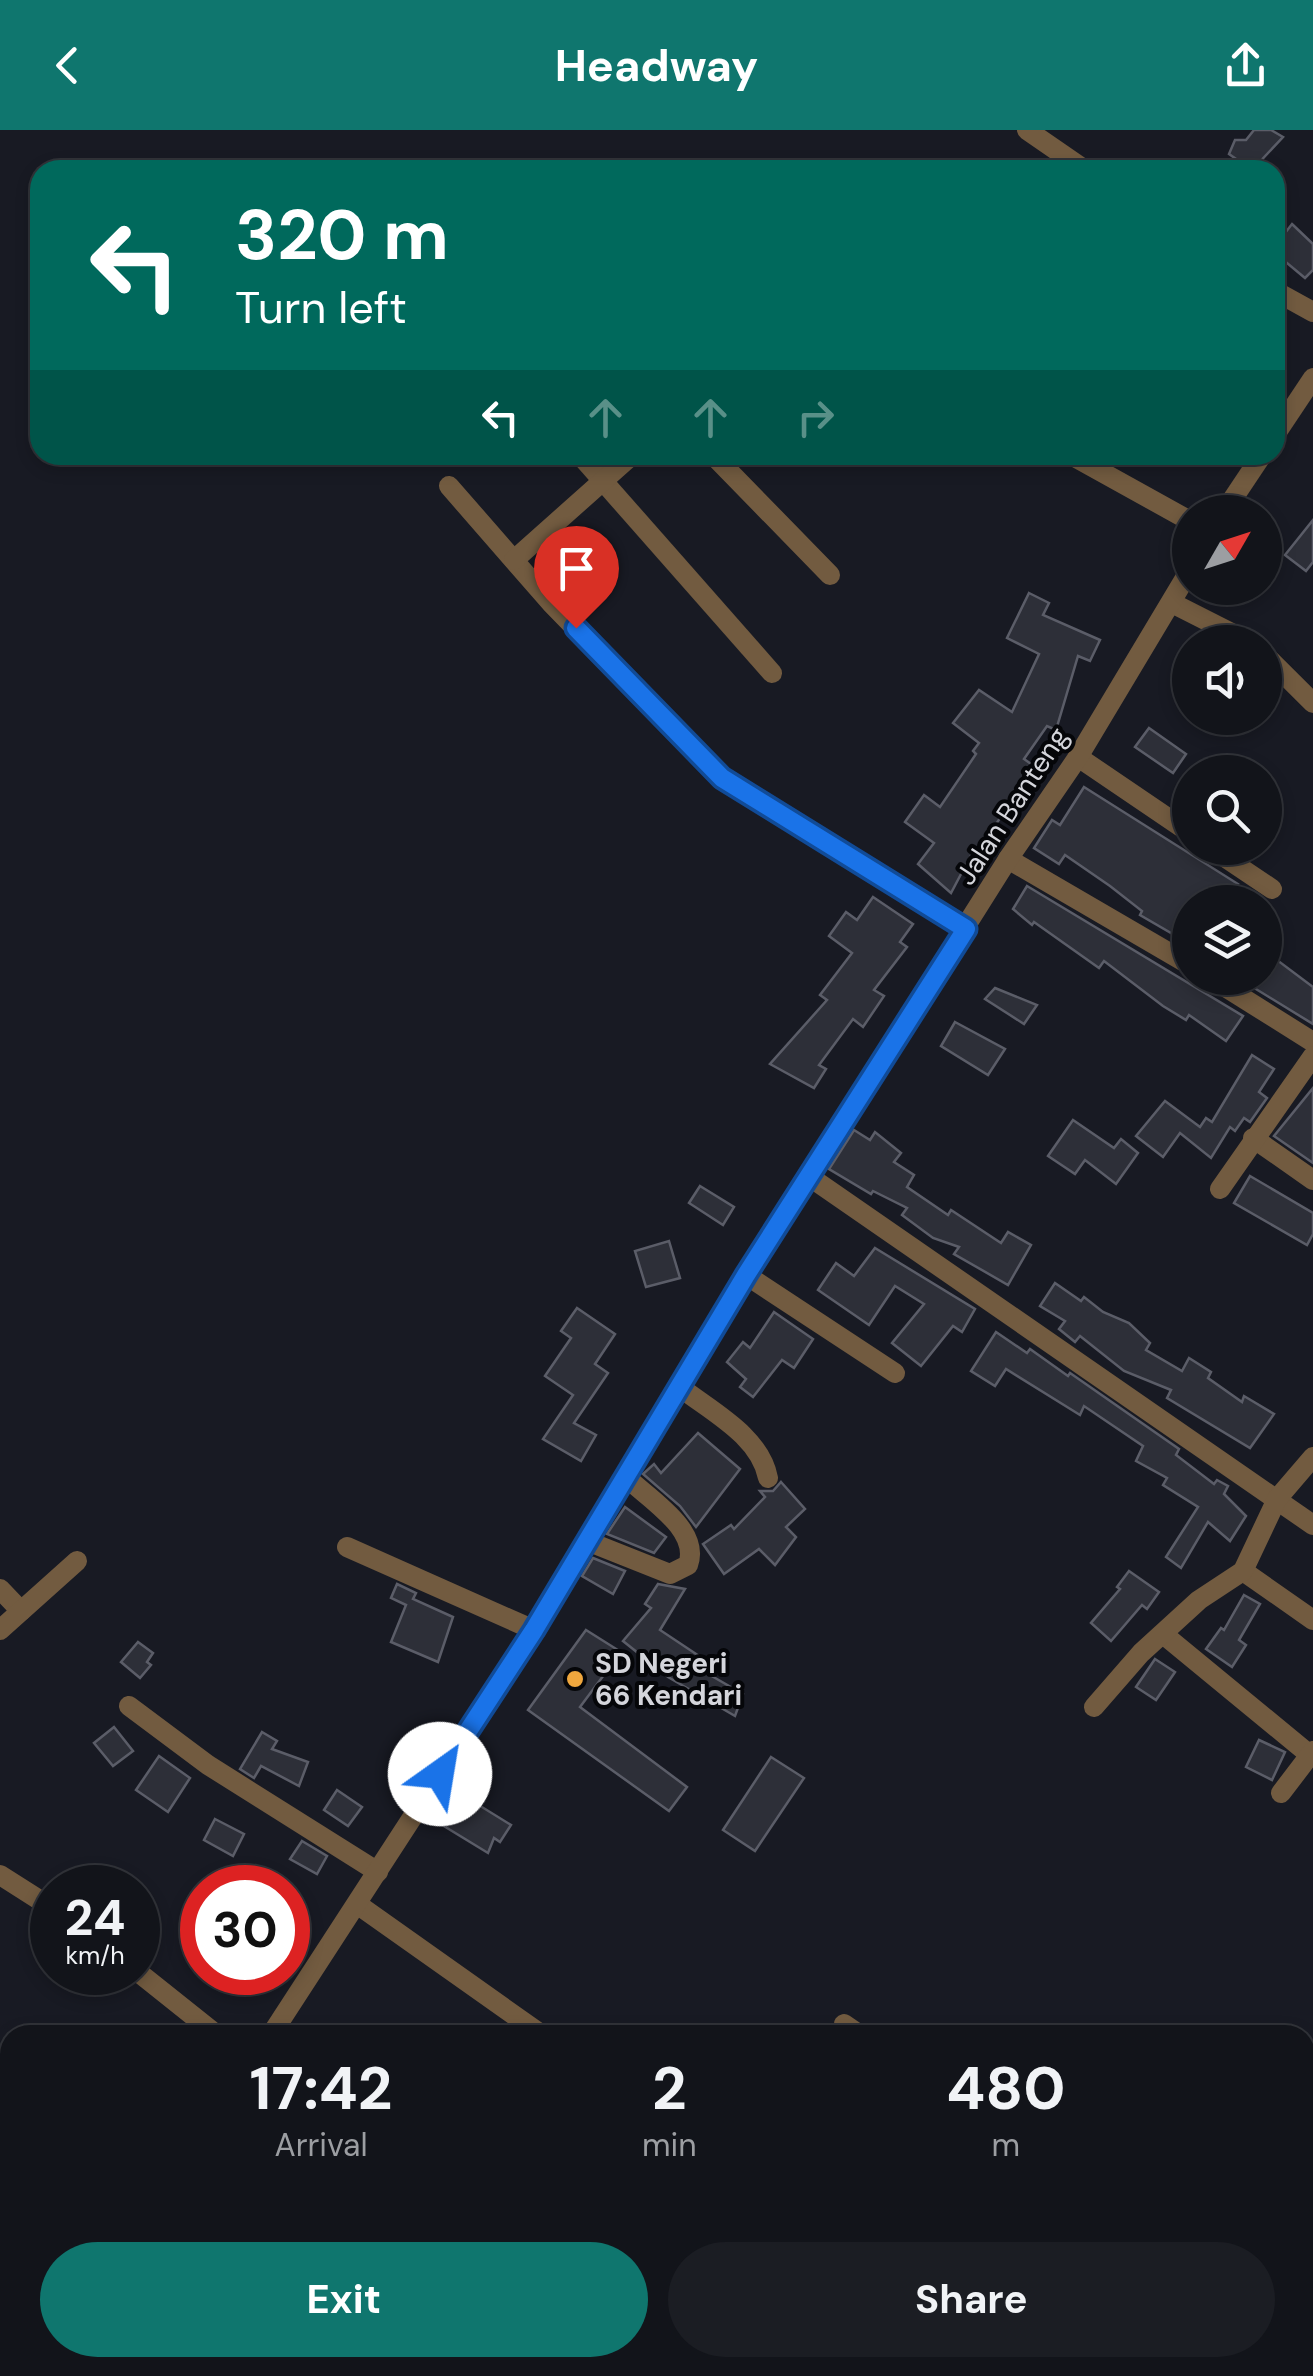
<!DOCTYPE html>
<style>
:root{--surface:#12141a;--page:#1b1d23;--text:#f1f3f6;--muted:#9c9ea2;--line:#313339;--accent:#0f766e}
body{margin:0;font-family:"DM Sans",sans-serif;background:var(--page);color:var(--text);height:100vh;display:flex;flex-direction:column;font-size:38px;white-space:nowrap}
*{box-sizing:border-box;margin:0}
p{font-size:32px;color:var(--muted)}
.icon{flex:none;width:55px;height:55px;fill:none;stroke:currentColor;stroke-width:2;stroke-linecap:round;stroke-linejoin:round}
.map{position:relative;flex:1;overflow:hidden}
.panel{position:absolute;left:0px;top:1895px;width:1315px;height:352px;display:flex;flex-direction:column;background:var(--surface);border-radius:30px 30px 0 0;box-shadow:0 5px 15px #0003,0 0 0 2px var(--line)}
.panel>*{flex:none}
.top-card{position:absolute;left:30px;top:30px;width:1255px;height:305px;border-radius:30px;box-shadow:0 5px 15px #0003,0 0 0 2px var(--line);background:#00695c;color:#fff;overflow:hidden}
.needle{width:65px;rotate:51deg}
.buttons{position:absolute;left:1172px;top:365px;display:grid;gap:20px}
.buttons a{display:grid;place-items:center;width:110px;height:110px;border-radius:50%;background:var(--surface);box-shadow:0 5px 15px #0003,0 0 0 2px var(--line);font-size:50px}
.speed{position:absolute;left:30px;top:1735px;display:flex;gap:20px;font-size:50px;font-weight:700;text-align:center}
.speed>*{display:grid;place-content:center;width:130px;height:130px;border-radius:50%;background:var(--surface);box-shadow:0 5px 15px #0003,0 0 0 2px var(--line);line-height:1}
.speed small{font-size:25px;font-weight:400}
.speed .limit{border:15px solid #d22;background:#fff;color:#111}
.pin{position:absolute;display:grid;place-items:center;width:85px;height:85px;color:#fff;margin:-102px -42px;border-radius:50% 50% 50% 0;rotate:-45deg;box-shadow:0 0 10px #0007}
.pin .icon{rotate:45deg}
.me{position:absolute;width:110px;margin:-55px;rotate:32deg;stroke-linejoin:round;filter:drop-shadow(0 0 8px #0008)}
.turn{display:flex;align-items:center;gap:35px;height:210px;padding:0 40px;font-size:45px}
.turn .icon{width:130px;height:130px;stroke-width:2.5}
.turn b{display:block;font-size:70px;line-height:85px}
.lanes{display:flex;align-items:center;height:95px;padding:0 40px;background:#0003;justify-content:center;gap:50px;direction:ltr}
.lanes .off{opacity:.35}
.eta{display:flex;justify-content:space-evenly;align-items:center;height:170px;text-align:center}
.eta b{font-size:60px;font-weight:700;line-height:70px}
.button{display:flex;gap:20px;margin-top:auto;padding:20px 40px}
.button a{flex:1;height:115px;border-radius:60px;background:var(--accent);color:#fff;font-size:40px;font-weight:700;line-height:115px;text-align:center}
.button a+a{background:var(--page);color:var(--text)}
header{display:flex;justify-content:space-between;align-items:center;height:130px;padding:0 40px;background:var(--accent);color:#fff;font-size:45px;font-weight:700}
.map>svg:first-child{display:block}
.building{fill:#2d2f38;stroke:#5b5d68;stroke-width:2.5}
.lines{fill:none;stroke-linecap:round;stroke-linejoin:round}
.street{stroke:#725b40;stroke-width:20}
.route-casing{stroke:#114b97;stroke-width:25}
.route{stroke:#1a73e8;stroke-width:18}
.poi-dot{fill:#efa73e;stroke:#050609;stroke-width:4}
.labels{text-anchor:middle;dominant-baseline:central;stroke-width:8;stroke-linejoin:round;paint-order:stroke}
.street-label{font-size:28px;fill:#d4d5db;stroke:#050609}
.poi-label{font-size:28px;font-weight:bold;fill:#d4d5db;stroke:#050609;text-anchor:start}
</style>
<header><svg class="icon" aria-label="back" viewBox="0 0 24 24"><path d="M15 5l-7 7 7 7"/></svg>Headway<svg class="icon" aria-label="share" viewBox="0 0 24 24"><path d="M12 15V3M7 8l5-5 5 5M5 13v7h14v-7"/></svg></header>
<div class="map">
<svg width="1313" height="2246" viewBox="0 0 1313 2246">
<rect width="100%" height="100%" fill="#181a23"/>
<g class="building">
<path d="M1254,0H1271L1283,7L1252,40L1229,24L1235,10H1246Z"/>
<path d="M1292,94L1313,114V140L1305,148L1275,123V116Z"/>
<path d="M1313,390V432L1306,441L1285,425Z"/>
<path d="M1029,463L1049,473L1043,485L1100,510L1090,531L1078,526L1056,600L1047,596L1024,629L1034,636L985,711L989,714L977,732L970,727L951,763L918,734L934,713L905,692L924,665L940,677L976,624L973,621L979,613L953,593L979,560L1012,582L1039,524L1007,508Z"/>
<path d="M1149,598L1186,624L1173,643L1135,617Z"/>
<path d="M1084,657L1238,754L1226,772H1190V814L1140,785L1142,781L1110,756L1065,725L1059,734L1034,718L1052,690L1060,695Z"/>
<path d="M1027,756L1243,886L1226,911L1189,885L1186,890L1163,876L1104,831L1099,838L1034,792L1032,795L1013,779Z"/>
<path d="M873,767L913,794L900,812L907,817L874,860L884,866L863,897L853,889L819,935L826,939L814,958L770,934L827,870L820,865L852,823L829,806L846,782L857,790Z"/>
<path d="M1265,821L1313,857V894L1238,848H1265Z"/>
<path d="M995,858L1037,875L1024,894L985,869Z"/>
<path d="M955,892L1005,919L988,945L941,916Z"/>
<path d="M1252,925L1274,939L1259,962L1267,968L1250,992L1244,988L1235,1001L1230,997L1211,1028L1180,1003L1163,1027L1136,1006L1165,971L1200,997L1206,988L1212,992Z"/>
<path d="M1313,958V1033L1274,1006Z"/>
<path d="M1073,990L1114,1018L1121,1009L1138,1023L1116,1054L1085,1030L1075,1044L1048,1026Z"/>
<path d="M854,1000L870,1010L875,1002L901,1023L894,1032L914,1045L907,1057L948,1085L951,1080L1001,1113L1008,1102L1031,1115L1008,1155L954,1124L959,1117L933,1108L902,1085L907,1078L873,1061L871,1064L829,1039Z"/>
<path d="M1250,1046L1313,1083V1104L1307,1115L1234,1073Z"/>
<path d="M700,1056L734,1077L723,1095L689,1073Z"/>
<path d="M669,1111L680,1148L646,1157L635,1121Z"/>
<path d="M875,1118L975,1179L962,1202L953,1196L921,1236L892,1213L924,1174L895,1156L869,1195L818,1160L836,1133L854,1146Z"/>
<path d="M1055,1153L1081,1171L1084,1167L1103,1182L1129,1193L1150,1213L1146,1220L1182,1241L1189,1228L1211,1242L1208,1248L1242,1272L1244,1266L1274,1284L1250,1318L1167,1268L1171,1260L1124,1241L1080,1206L1075,1212L1059,1199L1065,1191L1040,1176Z"/>
<path d="M577,1178L615,1204L595,1234L608,1243L574,1293L596,1305L581,1331L543,1309L573,1265L545,1246L571,1208L561,1201Z"/>
<path d="M774,1182L813,1209L794,1238L782,1230L753,1267L740,1257L746,1249L727,1232L743,1212L750,1218Z"/>
<path d="M996,1202L1027,1223L1030,1219L1068,1246L1070,1243L1179,1319L1176,1325L1214,1354L1217,1350L1228,1356L1224,1364L1246,1386L1230,1411L1208,1392L1181,1438L1166,1427L1198,1377L1163,1355L1167,1348L1136,1331L1143,1316L1084,1276L1080,1285L1006,1239L995,1256L971,1241Z"/>
<path d="M698,1303L740,1339L696,1397L680,1376L643,1344L654,1334L661,1343Z"/>
<path d="M781,1352L805,1379L786,1397L796,1407L775,1435L759,1419L724,1444L703,1414L731,1395L734,1399L765,1367L760,1361H773Z"/>
<path d="M625,1377L666,1407L654,1423L607,1404Z"/>
<path d="M593,1428L625,1441L613,1464L582,1446Z"/>
<path d="M1129,1441L1159,1462L1147,1479L1142,1475L1111,1511L1091,1493L1120,1459L1117,1457Z"/>
<path d="M397,1454L416,1463L413,1469L453,1487L438,1532L391,1512L406,1475L391,1468Z"/>
<path d="M658,1454L685,1459L660,1500L714,1536L710,1545L743,1564L735,1586L668,1547L623,1511L651,1478L645,1474Z"/>
<path d="M1244,1465L1260,1474L1239,1510L1246,1515L1232,1537L1206,1519L1221,1498L1224,1500Z"/>
<path d="M586,1500L621,1522L580,1577L687,1657L669,1681L528,1580Z"/>
<path d="M138,1512L153,1523L147,1532L151,1535L140,1548L121,1532Z"/>
<path d="M1155,1529L1175,1542L1156,1570L1136,1557Z"/>
<path d="M114,1597L133,1621L113,1636L94,1613Z"/>
<path d="M262,1602L277,1611L272,1619L308,1632L299,1656L261,1636L254,1648L240,1639Z"/>
<path d="M1259,1610L1285,1622L1272,1650L1246,1637Z"/>
<path d="M159,1626L190,1648L168,1682L136,1660Z"/>
<path d="M771,1627L804,1648L755,1721L723,1700Z"/>
<path d="M337,1660L362,1677L348,1696L324,1680Z"/>
<path d="M456,1661L511,1695L500,1712L494,1708L488,1723L439,1693Z"/>
<path d="M215,1689L244,1704L233,1726L204,1710Z"/>
<path d="M302,1711L327,1726L317,1744L290,1729Z"/>
</g>
<g class="lines">
<g class="street">
<path d="M1027,0L1085,40"/>
<path d="M1275,161L1313,182"/>
<path d="M1275,305L1313,248"/>
<path d="M580,325L772,543"/>
<path d="M713,325L830,445"/>
<path d="M1071,325L1190,391"/>
<path d="M449,356L551,473L722,649L966,799"/>
<path d="M1224,382L1262,325"/>
<path d="M514,430L632,325"/>
<path d="M1172,473L1249,512"/>
<path d="M1265,525L1313,573"/>
<path d="M1078,627L1190,703"/>
<path d="M1211,718L1272,759"/>
<path d="M1008,729L1190,835"/>
<path d="M1211,848L1313,912"/>
<path d="M1253,1008L1313,1050"/>
<path d="M810,1047L1313,1395"/>
<path d="M1220,1059L1313,926"/>
<path d="M746,1145L895,1243"/>
<path d="M680,1257C712,1282 760,1306 768,1348"/>
<path d="M587,1411L670,1444L688,1435C701,1400 649,1369 626,1347"/>
<path d="M347,1417L534,1500"/>
<path d="M1243,1441L1313,1490"/>
<path d="M0,1459L21,1481"/>
<path d="M0,1500L77,1431"/>
<path d="M1163,1504L1310,1625"/>
<path d="M129,1576L208,1635L378,1742"/>
<path d="M1094,1577L1141,1523L1199,1470L1243,1441L1277,1369L1313,1327"/>
<path d="M1281,1663L1313,1621"/>
<path d="M0,1745L52,1778"/>
<path d="M357,1774L542,1905"/>
<path d="M138,1842L217,1905"/>
<path d="M844,1894L860,1905"/>
<path d="M271,1905L534,1500L746,1145L1008,729L1078,627L1190,440"/>
<path d="M0,2055L10,2061"/>
<path d="M0,2203L10,2208"/>
<path d="M289,2238L302,2246"/>
<path d="M1022,2238L1034,2246"/>
<path d="M55,2246L60,2238"/>
</g>
</g>
<g class="lines">
<g class="route-casing">
<path id="route" d="M440,1644L534,1500L746,1145L966,799L722,648L576,498"/>
</g>
<use href="#route" class="route"/>
</g>
<circle class="poi-dot" cx="575" cy="1549" r="10"/>
<g class="labels">
<g class="street-label">
<text transform="translate(1012 676) rotate(-57)">Jalan Banteng</text>
</g>
<g class="poi-label">
<text x="595" y="1533">SD Negeri<tspan x="595" dy="32">66 Kendari</tspan></text>
</g>
</g>
</svg>
<div class="buttons">
<a><svg class="needle" viewBox="-14 -14 28 28"><path d="M0-13l5 13h-10z" fill="#e53935"/><path d="M0 13l5-13h-10z" fill="#9c9ea2"/></svg></a>
<a><svg class="icon" aria-label="sound" viewBox="0 0 24 24"><path d="M4 9h4l5-4v14l-5-4H4zM17 9q2 3 0 6"/></svg></a>
<a><svg class="icon" aria-label="search" viewBox="0 0 24 24"><circle cx="10" cy="10" r="6"/><path d="M15 15l6 6"/></svg></a>
<a><svg class="icon" aria-label="layers" viewBox="0 0 24 24"><path d="M12 4l9 5-9 5-9-5zM3 14l9 5 9-5"/></svg></a>
</div>
<div class="speed"><div>24<small>km/h</small></div><div class="limit">30</div></div>
<div class="pin" style="left:576px;top:498px;background:#d93025"><svg class="icon" aria-label="arrive" viewBox="0 0 24 24"><path d="M6 21V4h12l-3 4 3 4H6"/></svg></div>
<svg class="me" style="left:440px;top:1644px" viewBox="-20 -20 40 40"><circle r="19" fill="#fff"/><path d="M0-13L10 11 0 6-10 11z" fill="#1a73e8"/></svg>
<div class="top-card">
<div class="turn"><svg class="icon" aria-label="left" viewBox="0 0 24 24"><path d="M17 20v-9H6M10 6l-5 5 5 5"/></svg><div><b>320 m</b>Turn left</div></div>
<div class="lanes"><svg class="icon" aria-label="left" viewBox="0 0 24 24"><path d="M17 20v-9H6M10 6l-5 5 5 5"/></svg><svg class="icon off" aria-label="ahead" viewBox="0 0 24 24"><path d="M12 20V5M6 11l6-6 6 6"/></svg><svg class="icon off" aria-label="ahead" viewBox="0 0 24 24"><path d="M12 20V5M6 11l6-6 6 6"/></svg><svg class="icon off" aria-label="right" viewBox="0 0 24 24"><path d="M7 20v-9h11M14 6l5 5-5 5"/></svg></div>
</div>
<section class="panel">
<div class="eta">
<div><b>17:42</b><p>Arrival</p></div>
<div><b>2</b><p>min</p></div>
<div><b>480</b><p>m</p></div>
</div>
<div class="button"><a>Exit</a><a>Share</a></div>
</section>
</div>
